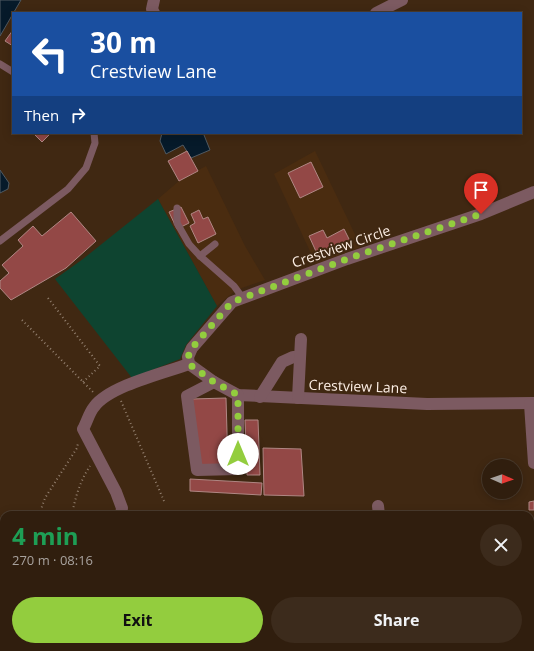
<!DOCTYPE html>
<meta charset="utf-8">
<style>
:root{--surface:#301e0e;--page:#3c2b1c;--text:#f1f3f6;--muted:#a8a29e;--line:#4b3c2e;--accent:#93cd3e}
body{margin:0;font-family:"Open Sans",sans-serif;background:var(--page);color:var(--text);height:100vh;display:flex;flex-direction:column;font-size:15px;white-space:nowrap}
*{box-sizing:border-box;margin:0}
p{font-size:13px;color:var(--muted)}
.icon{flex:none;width:22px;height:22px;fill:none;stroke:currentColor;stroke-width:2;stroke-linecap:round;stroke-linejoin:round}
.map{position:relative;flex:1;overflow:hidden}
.sheet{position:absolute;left:0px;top:511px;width:534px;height:140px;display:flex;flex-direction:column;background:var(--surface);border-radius:12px 12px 0 0;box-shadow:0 2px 10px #0003,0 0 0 1px var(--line)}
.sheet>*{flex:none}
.hud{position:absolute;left:12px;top:12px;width:510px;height:122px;border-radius:0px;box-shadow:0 2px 10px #0003,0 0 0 1px var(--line);background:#1a4fa0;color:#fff;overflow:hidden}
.needle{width:26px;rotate:92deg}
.fabs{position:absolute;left:482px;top:459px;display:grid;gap:8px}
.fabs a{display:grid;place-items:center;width:40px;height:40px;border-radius:50%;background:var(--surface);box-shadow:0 2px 10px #0003,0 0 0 1px var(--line);font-size:20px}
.pin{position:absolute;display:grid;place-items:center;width:34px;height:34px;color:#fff;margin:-41px -17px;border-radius:50% 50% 50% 0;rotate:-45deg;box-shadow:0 0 4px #0007}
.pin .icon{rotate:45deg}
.me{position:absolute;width:44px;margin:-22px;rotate:0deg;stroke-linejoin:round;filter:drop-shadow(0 0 3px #0008)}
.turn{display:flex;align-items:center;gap:14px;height:84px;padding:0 12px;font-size:18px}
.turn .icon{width:52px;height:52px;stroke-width:2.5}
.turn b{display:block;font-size:28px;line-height:34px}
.then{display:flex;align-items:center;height:38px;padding:0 12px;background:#0003;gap:8px;font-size:15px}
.round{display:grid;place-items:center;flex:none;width:42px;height:42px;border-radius:21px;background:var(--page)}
.summary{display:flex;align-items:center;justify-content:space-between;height:68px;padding:0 12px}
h1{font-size:24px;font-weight:700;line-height:30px;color:#1e9e55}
.button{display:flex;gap:8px;margin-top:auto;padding:8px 12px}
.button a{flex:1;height:46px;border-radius:24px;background:var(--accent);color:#111;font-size:16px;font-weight:700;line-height:46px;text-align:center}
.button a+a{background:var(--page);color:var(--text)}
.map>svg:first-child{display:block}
.built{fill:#4a2c10}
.green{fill:#0e4430}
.water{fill:#061a2a;stroke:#505a62}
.building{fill:#934846;stroke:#b08784}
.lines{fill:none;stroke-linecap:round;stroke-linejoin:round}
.path{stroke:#948170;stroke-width:2;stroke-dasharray:1 3;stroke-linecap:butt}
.lane{stroke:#7c5a61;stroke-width:7}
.street{stroke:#7c5a61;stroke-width:12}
.route{stroke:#93cd3e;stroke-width:7;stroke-dasharray:0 12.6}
.labels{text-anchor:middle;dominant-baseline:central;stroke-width:4;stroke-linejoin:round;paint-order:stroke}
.street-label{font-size:14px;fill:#fdefe5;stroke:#402812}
</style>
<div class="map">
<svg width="534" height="651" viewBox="0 0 534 651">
<rect width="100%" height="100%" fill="#402812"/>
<g class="built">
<path d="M315,151L361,247L316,264L274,174Z"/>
<path d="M206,166L245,246L265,280L236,290L217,306L158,199L179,181Z"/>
</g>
<path class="green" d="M158,199L217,306L186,345L180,359L132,378L55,279L83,259Z"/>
<g class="water">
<path d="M0,0H21L0,36Z"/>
<path d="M162,133H207L204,135L210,150L191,158L183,145L166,154L160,141Z"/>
<path d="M0,170L9,183L8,189L0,193Z"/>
</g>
<g class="building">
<path d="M13,30V46L5,41Z"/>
<path d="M33,133H51L42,142Z"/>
<path d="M187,151L198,171L179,181L168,161Z"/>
<path d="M311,162L323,187L300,198L288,173Z"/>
<path d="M181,207L189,223L177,229L169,212Z"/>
<path d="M199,210L203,219L208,217L216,234L198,243L190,226L195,223L191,214Z"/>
<path d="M71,212L96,241L66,268L11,300L0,288V281L9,273L2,265L23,246L18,240L33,226L42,236Z"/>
<path d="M344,229L351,243L319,258L309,236L323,230L327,238Z"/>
<path d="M226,398L228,467H200L192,399Z"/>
<path d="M245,420H258L260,475H247Z"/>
<path d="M263,448L301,449L304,496L264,495Z"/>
<path d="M190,479L262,483L261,495L190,491Z"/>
<path d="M534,501V510H529V502Z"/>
<path d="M534,571V584H530V572Z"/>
<path d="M531,603H534V621H532Z"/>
<path d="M531,622H534V638H532Z"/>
<rect x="279" y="647" width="49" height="4"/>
<path d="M480,648H534V651H481Z"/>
</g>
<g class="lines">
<g class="path">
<path d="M48,298L100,366L83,382"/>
<path d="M22,320L93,392"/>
<path d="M121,401L164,501"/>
<path d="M39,515L45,498L77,448L78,443"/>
<path d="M72,515C75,498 80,481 90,466"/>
<path d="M16,651V647"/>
</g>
<g class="lane">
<path d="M0,64L13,72"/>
<path d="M177,208V223L189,244L200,256L234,286L242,297"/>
<path d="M0,241L68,189L86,168L95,143L94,133"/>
<path d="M200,256L215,244"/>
<path d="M88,651L90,647"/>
</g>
<g class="street">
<path d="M154,0L152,9L154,13"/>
<path d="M376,13L402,0"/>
<path d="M189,364L188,357L192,348L232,302L347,259L481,214L534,192"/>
<path d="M189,364L214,382L238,395L427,404L534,403"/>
<path d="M214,382L187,396L197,470L238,469V395"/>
<path d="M260,397L282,362L293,357H300"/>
<path d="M298,398L301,339"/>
<path d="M530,404L534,463"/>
<path d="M378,506L379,515"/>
<path d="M121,515L122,508L116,492L83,429C87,422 89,413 94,407C109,386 164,373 189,364"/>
<path d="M394,647L395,651"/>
<path d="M49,651L51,647"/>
<path d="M195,651L196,647"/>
</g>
</g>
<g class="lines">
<path class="route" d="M238,454V395L214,382L189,364L188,357L192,348L232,302L347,259L481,214"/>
</g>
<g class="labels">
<g class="street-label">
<text transform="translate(341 246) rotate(-19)">Crestview Circle</text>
<text transform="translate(358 386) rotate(2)">Crestview Lane</text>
</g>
</g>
</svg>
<div class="fabs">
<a><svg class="needle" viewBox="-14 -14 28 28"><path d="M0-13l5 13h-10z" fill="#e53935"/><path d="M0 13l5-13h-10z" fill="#a8a29e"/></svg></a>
</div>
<div class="pin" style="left:481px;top:214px;background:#d93025"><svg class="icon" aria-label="arrive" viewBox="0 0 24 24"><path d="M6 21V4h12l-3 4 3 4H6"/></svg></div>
<svg class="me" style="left:238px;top:454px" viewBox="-20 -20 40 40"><circle r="19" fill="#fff"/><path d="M0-13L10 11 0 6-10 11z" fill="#93cd3e"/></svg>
<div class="hud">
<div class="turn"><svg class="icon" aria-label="left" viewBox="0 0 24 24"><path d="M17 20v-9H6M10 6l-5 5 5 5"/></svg><div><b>30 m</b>Crestview Lane</div></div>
<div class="then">Then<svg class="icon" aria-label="right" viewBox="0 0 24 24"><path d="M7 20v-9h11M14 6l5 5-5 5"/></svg></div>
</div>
<section class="sheet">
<div class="summary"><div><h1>4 min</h1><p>270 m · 08:16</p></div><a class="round"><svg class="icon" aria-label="close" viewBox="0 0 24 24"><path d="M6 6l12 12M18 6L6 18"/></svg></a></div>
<div class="button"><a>Exit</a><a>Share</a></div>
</section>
</div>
